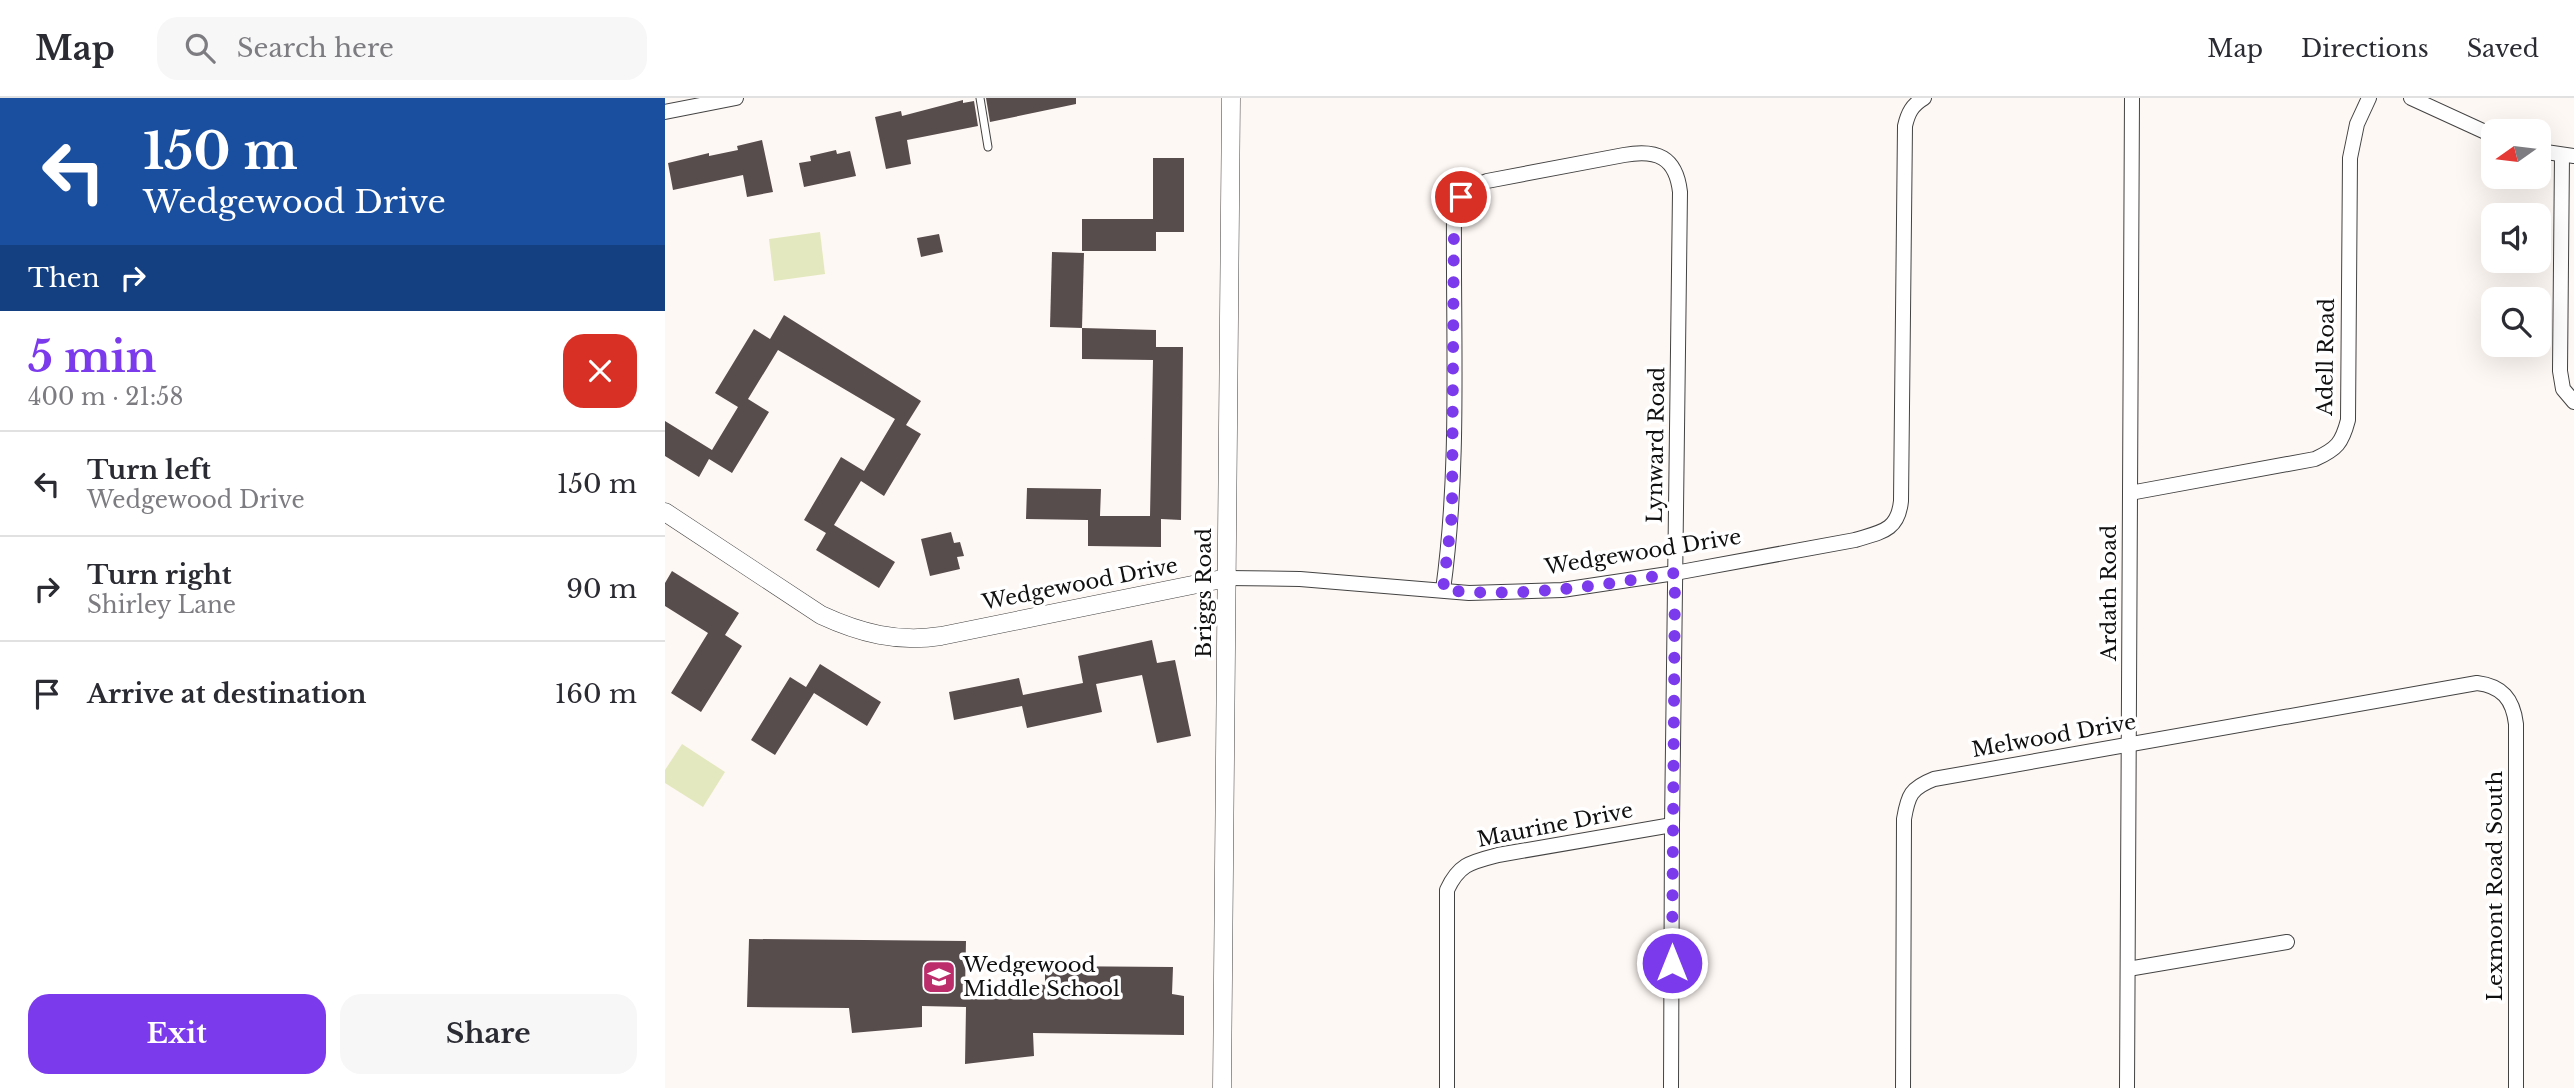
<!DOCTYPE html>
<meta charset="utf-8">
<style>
:root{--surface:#fff;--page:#f7f7f7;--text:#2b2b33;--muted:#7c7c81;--line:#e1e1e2;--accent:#7c3aed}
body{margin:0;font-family:"Libre Baskerville",serif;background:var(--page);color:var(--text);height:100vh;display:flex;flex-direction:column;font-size:26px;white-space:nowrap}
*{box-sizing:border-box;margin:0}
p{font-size:23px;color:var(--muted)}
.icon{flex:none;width:38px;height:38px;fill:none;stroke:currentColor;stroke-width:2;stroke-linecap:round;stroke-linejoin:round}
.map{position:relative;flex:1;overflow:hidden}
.drawer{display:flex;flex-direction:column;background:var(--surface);width:665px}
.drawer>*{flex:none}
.hud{background:#1a4fa0;color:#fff;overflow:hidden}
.needle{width:46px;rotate:256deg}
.tools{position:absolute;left:1816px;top:21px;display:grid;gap:14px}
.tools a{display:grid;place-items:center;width:70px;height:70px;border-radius:14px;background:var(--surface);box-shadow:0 7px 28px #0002;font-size:35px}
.pin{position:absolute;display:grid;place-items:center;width:60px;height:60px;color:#fff;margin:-30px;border:4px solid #fff;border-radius:50%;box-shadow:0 2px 7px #0007}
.me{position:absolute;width:77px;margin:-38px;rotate:0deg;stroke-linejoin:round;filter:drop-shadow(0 0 5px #0008)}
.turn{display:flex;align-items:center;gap:24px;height:147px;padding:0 28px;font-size:32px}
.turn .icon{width:91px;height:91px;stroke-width:2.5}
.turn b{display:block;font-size:49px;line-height:60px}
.then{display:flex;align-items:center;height:66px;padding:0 28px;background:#0003;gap:14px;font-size:26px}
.round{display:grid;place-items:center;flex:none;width:74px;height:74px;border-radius:21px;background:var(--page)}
.overview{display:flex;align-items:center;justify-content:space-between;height:119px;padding:0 28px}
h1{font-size:42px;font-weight:800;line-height:52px;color:var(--accent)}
.button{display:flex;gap:14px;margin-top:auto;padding:14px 28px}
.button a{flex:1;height:80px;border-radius:21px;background:var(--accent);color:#fff;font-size:28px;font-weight:800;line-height:80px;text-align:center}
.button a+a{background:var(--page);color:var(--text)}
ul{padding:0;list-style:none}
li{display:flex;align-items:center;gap:21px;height:105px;padding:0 28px;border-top:2px solid var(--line)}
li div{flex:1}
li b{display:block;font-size:26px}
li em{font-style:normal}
header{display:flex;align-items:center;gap:42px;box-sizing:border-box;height:98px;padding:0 35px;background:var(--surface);border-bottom:2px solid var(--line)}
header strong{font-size:33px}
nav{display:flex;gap:38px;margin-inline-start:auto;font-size:24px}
.search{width:490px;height:63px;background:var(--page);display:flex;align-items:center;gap:18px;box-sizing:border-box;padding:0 24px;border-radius:21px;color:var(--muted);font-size:26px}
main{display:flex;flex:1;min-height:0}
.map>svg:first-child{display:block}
.green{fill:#e4e8be}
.building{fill:#584d4d}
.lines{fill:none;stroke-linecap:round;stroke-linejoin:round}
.service-casing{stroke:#434343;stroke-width:9}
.minor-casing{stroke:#434343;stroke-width:16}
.tertiary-casing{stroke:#434343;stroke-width:19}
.service{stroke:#fff;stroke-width:7}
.minor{stroke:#fff;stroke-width:14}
.tertiary{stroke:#fff;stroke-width:18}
.route{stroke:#7c3aed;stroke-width:12;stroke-dasharray:0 21.6}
.labels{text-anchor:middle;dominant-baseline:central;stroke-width:7;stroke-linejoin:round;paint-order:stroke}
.street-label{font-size:21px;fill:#101010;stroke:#fff}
.poi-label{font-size:21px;fill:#101010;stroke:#fff;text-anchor:start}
</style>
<header>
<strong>Map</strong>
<div class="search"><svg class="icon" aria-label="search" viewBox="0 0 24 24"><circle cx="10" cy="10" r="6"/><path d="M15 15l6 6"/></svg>Search here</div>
<nav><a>Map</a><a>Directions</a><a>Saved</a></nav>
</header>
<main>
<section class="drawer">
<div class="hud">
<div class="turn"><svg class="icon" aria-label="left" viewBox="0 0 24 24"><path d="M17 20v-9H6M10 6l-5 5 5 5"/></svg><div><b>150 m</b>Wedgewood Drive</div></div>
<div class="then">Then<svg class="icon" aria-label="right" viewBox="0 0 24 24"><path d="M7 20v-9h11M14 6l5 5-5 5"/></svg></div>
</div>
<div class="overview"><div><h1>5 min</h1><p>400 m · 21:58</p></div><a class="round" style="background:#d93025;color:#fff"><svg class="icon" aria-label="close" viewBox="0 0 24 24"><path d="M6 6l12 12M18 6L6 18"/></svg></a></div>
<ul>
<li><svg class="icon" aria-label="left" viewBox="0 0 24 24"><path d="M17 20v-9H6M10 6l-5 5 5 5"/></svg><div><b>Turn left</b><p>Wedgewood Drive</p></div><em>150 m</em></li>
<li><svg class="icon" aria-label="right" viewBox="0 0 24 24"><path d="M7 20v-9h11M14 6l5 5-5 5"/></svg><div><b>Turn right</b><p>Shirley Lane</p></div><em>90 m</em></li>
<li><svg class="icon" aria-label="arrive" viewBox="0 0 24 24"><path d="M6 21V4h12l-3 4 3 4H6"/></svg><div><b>Arrive at destination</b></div><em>160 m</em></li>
</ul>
<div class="button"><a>Exit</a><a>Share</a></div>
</section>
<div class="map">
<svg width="1909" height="990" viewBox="0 0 1909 990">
<rect width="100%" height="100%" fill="#fef8f4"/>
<g class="green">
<path d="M155,134L160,176L109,183L104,141Z"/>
<path d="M17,646L60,674L38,709L0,685V672Z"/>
</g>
<g class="building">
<path d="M321,0H411V6L325,24Z"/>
<path d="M298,2V5L309,3L313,28L242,42L246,66L221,71L210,19L236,13L237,18Z"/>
<path d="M97,42L108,94L82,99L78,77L8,92L3,65L44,55V58L73,52L72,48Z"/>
<path d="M171,52L172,56L185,53L191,78L139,89L134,65L146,63L145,58Z"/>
<path d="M488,60H519V134H491V153H417V121H488Z"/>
<path d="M274,136L278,154L256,159L252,140Z"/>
<path d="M387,154L419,155L417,230L385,229Z"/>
<path d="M119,217L256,303L241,327L256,336L219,398L196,383L169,427L230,464L214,490L151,452L161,435L139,422L176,359L199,373L230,321L113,252L83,301L104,314L67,375L44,361L34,379L0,358V323L47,352L73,309L50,295L89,231L105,241Z"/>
<path d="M417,230L491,232V249H518L516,422L496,421V449L423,448V422L361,421L362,390L436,391L435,418H485L488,262L417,261Z"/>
<path d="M286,434L289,445L295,444L299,458L292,459L295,471L265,478L256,441Z"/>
<path d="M7,473L74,515L60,537L77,548L36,614L6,595L43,535L0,508V485Z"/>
<path d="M487,542L492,565L510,562L526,638L492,645L477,577L431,586L437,614L362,630L357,608L289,622L284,594L354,580L358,597L418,585L413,558Z"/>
<path d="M155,566L216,604L202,628L149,595L110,657L86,642L125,579L141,589Z"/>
<path d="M84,841L301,843L300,892L346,888L347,884L380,887V868L508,869L507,896L519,898V937L368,935L369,958L300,966L301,909L257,908V929L187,935L184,910L82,909Z"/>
</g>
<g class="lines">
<g class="service-casing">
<path id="service" d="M315,0L323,49"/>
</g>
<g class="minor-casing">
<g id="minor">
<path d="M1746,0L1829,38"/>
<path d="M0,14L71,0"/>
<path d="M1874,53L1909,58"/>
<path d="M1897,57L1895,273L1898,291L1909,304"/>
<path d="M1465,395L1650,361C1672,351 1677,345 1683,322L1685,60L1692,26L1704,0"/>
<path d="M562,480L635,481L804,495L897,492L1010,475L1190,442C1216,434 1233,433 1236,403L1240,28C1243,15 1247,7 1259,0"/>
<path d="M778,492C795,369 788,243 789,118C794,98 803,90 822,83L959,57C992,51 1011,59 1015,94L1007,727L1006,990"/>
<path d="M1463,871L1622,844"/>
<path d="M782,990V792C794,766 806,764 833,757L1007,727"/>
<path d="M1238,990L1239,721C1243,697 1246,690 1269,681L1812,585C1837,588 1848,601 1851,626V990"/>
<path d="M1462,990L1467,0"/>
</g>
</g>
<g class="tertiary-casing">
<g id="tertiary">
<path d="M0,414L156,517C195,535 233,545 276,538L562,480"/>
<path d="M557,990L566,0"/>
</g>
</g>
<use href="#service" class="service"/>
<use href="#minor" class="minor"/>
<use href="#tertiary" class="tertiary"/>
</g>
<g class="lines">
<path class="route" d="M796,99L789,118L787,416L778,492C856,500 933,488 1010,475L1007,865"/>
</g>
<defs>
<g id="school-square" transform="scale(1.75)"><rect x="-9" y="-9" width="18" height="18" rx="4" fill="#bb2e6b" stroke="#fff"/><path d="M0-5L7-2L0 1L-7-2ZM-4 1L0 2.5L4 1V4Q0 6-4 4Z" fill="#fff"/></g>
</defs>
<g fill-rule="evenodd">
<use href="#school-square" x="274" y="879"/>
</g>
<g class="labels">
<g class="street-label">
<text transform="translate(1661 259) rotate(-89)">Adell Road</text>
<text transform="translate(991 347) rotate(-89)">Lynward Road</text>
<text transform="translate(978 454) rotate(-9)">Wedgewood Drive</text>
<text transform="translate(415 486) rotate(-11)">Wedgewood Drive</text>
<text transform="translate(539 495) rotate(-90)">Briggs Road</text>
<text transform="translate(1444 495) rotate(-90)">Ardath Road</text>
<text transform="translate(1389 638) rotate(-10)">Melwood Drive</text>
<text transform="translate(890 727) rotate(-11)">Maurine Drive</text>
<text transform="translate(1830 788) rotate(-90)">Lexmont Road South</text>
</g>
<g class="poi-label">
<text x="298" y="867">Wedgewood<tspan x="298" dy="24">Middle School</tspan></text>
</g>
</g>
</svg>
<div class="tools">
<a><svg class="needle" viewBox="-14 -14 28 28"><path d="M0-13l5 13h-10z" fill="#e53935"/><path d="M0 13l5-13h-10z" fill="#7c7c81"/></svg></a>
<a><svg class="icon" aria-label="sound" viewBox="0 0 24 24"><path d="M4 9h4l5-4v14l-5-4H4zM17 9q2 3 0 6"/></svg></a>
<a><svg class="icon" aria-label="search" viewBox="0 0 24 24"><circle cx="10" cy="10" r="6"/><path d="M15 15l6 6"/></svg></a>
</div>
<div class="pin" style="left:796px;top:99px;background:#d93025"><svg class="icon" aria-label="arrive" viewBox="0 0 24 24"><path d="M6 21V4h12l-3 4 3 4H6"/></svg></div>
<svg class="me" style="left:1007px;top:865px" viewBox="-20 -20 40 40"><circle r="17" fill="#7c3aed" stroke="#fff" stroke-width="3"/><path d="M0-11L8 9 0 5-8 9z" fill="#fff"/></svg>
</div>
</main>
